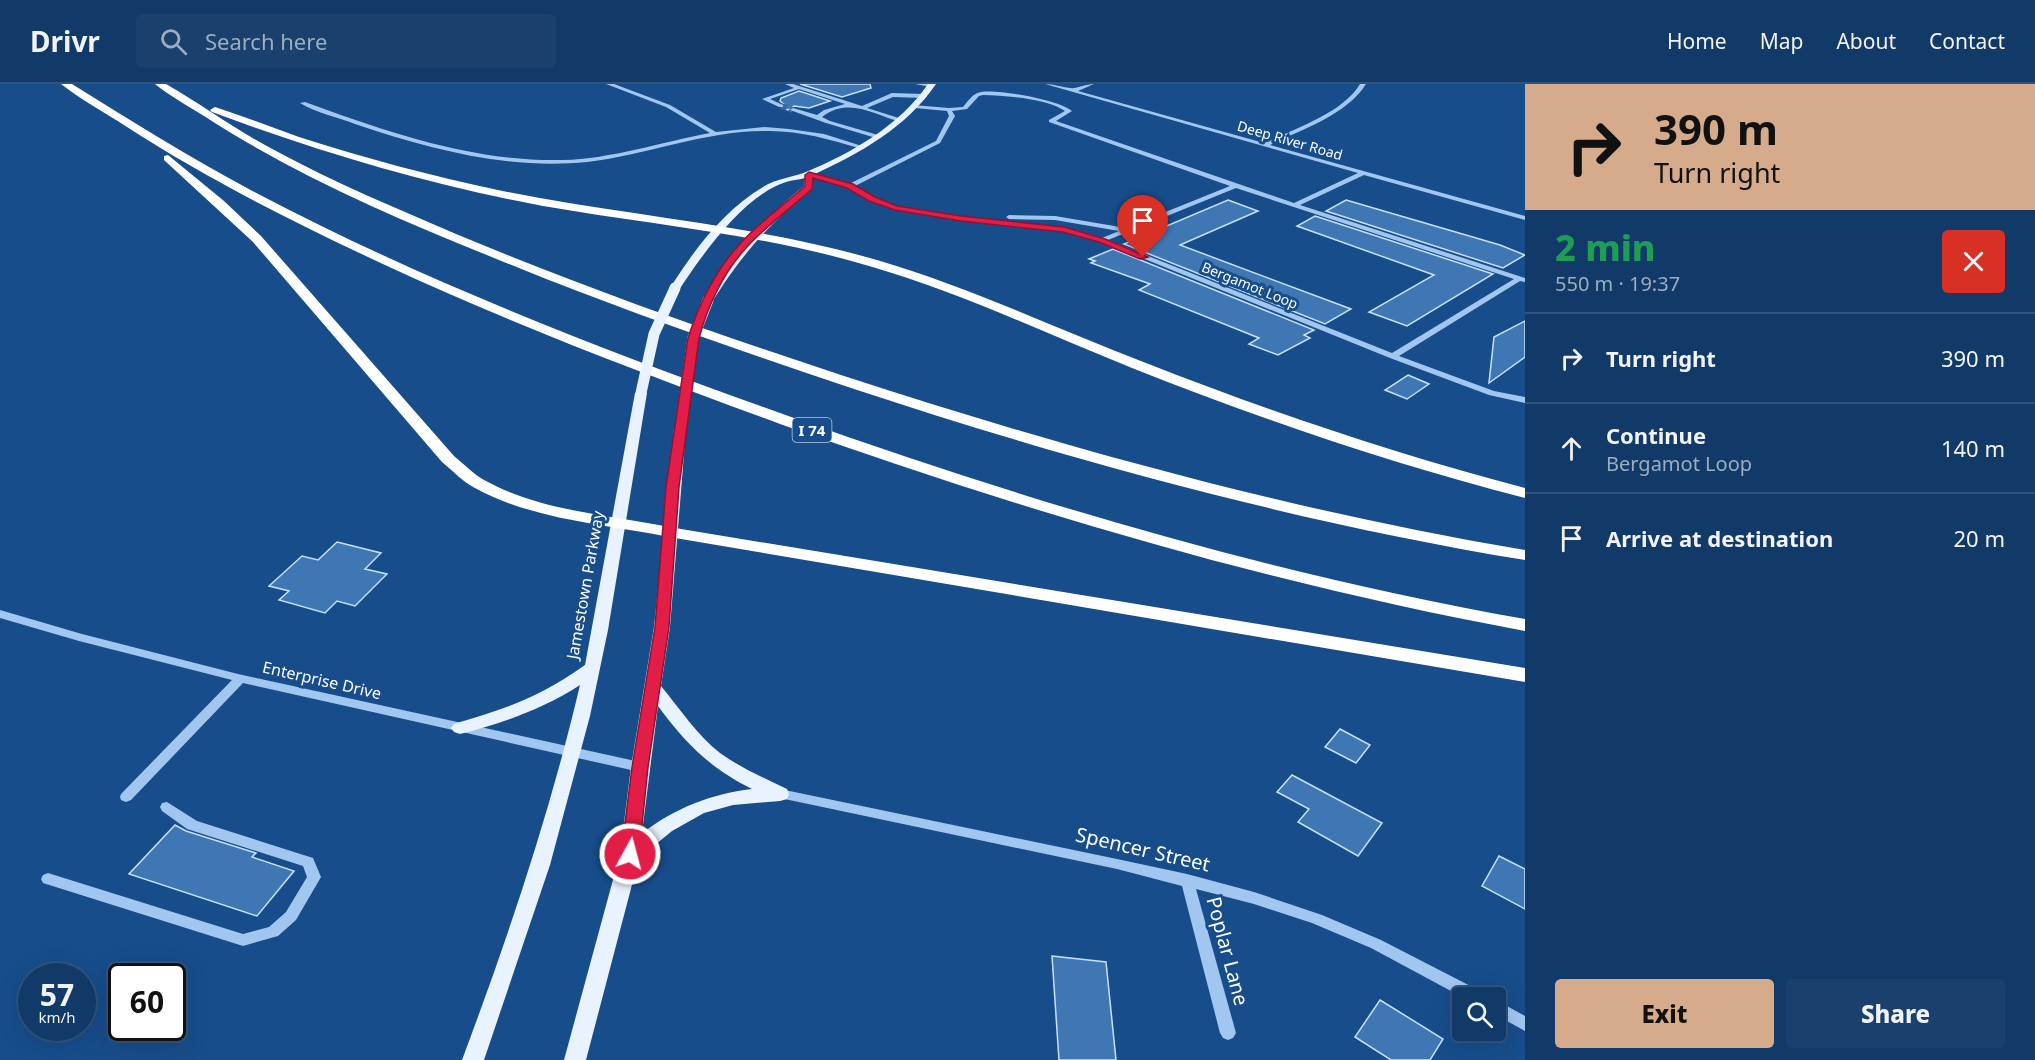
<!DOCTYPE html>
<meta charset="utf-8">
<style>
:root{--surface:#113a68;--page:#1a416e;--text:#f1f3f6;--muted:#9cadc0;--line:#30547c;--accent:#d6ab8b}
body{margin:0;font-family:"Noto Sans",sans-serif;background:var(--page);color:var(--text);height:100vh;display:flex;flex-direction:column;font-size:22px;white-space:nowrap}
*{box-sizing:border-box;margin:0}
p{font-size:20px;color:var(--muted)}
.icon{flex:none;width:33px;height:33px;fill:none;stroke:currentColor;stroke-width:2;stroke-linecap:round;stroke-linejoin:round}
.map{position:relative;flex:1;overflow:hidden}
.details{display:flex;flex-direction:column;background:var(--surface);width:510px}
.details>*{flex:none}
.banner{background:#d6ab8b;color:#111;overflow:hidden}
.fabs{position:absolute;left:1452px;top:903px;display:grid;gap:12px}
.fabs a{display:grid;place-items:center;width:54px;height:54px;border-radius:6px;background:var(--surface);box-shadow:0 6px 24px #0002,0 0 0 2px var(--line);font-size:30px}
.speed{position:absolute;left:18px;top:879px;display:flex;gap:12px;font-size:30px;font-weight:700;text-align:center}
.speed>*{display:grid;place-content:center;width:78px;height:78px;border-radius:50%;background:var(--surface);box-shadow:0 6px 24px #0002,0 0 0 2px var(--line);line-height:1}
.speed small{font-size:15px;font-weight:400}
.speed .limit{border:3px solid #111;border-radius:9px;background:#fff;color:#111}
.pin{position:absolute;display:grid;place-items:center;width:51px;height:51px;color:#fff;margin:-62px -26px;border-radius:50% 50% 50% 0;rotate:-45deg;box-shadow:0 0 6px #0007}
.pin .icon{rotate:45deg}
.me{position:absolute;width:66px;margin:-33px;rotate:7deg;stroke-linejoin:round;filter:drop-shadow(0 0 4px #0008)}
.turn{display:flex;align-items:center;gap:21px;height:126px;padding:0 30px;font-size:27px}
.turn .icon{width:78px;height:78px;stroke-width:2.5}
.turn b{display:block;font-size:42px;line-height:51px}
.round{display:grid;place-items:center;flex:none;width:63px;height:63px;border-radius:6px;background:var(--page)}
.headline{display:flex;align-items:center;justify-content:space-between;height:102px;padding:0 30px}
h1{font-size:36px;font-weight:800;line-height:45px;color:#1e9e55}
.primary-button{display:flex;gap:12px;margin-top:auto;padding:12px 30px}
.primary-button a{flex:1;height:69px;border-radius:6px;background:var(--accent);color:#111;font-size:24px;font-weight:800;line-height:69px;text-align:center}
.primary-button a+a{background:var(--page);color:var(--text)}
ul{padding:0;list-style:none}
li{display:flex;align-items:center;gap:18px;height:90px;padding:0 30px;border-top:2px solid var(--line)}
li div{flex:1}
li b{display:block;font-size:22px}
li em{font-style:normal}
header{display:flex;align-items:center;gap:36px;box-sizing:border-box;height:84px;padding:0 30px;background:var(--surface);border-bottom:2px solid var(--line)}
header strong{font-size:28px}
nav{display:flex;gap:33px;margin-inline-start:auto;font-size:21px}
.search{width:420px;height:54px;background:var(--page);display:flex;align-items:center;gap:15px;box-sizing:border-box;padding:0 21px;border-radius:6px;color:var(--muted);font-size:22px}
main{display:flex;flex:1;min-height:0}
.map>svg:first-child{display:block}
.building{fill:#3f77b4;stroke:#c7e0fa;stroke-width:1.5}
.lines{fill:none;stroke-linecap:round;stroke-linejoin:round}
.minor-tunnel{stroke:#3a689c;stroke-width:6;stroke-dasharray:6 3;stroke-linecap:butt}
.minor{fill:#a1c6ef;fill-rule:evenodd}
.major{fill:#e9f2ff;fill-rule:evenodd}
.highway{fill:#fff;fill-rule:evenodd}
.major-bridge{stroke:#e9f2ff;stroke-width:11}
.route{fill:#e11d48;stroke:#92132f;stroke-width:1.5}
.labels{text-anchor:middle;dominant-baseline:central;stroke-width:6;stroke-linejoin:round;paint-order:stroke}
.far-street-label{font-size:14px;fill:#fff;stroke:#174d8b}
.shield{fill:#174d8b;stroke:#b9cadc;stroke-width:1.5}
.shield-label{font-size:15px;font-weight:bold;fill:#fff}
.street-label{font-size:16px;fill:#fff;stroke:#174d8b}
.near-street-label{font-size:20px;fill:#fff;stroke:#174d8b}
</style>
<header>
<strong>Drivr</strong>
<div class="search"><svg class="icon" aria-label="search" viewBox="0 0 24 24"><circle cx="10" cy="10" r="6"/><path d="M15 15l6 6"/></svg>Search here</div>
<nav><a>Home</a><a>Map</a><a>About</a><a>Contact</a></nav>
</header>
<main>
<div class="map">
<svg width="1525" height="976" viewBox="0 0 1525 976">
<rect width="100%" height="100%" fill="#174d8b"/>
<g class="building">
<path d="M800,0H870L871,4L842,13Z"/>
<path d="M799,7L830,17L809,24L794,22L788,26L785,25V21L780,17L781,14Z"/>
<path d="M1228,116L1258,127L1180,161L1351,225L1325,240L1124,160Z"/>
<path d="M1346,116L1500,161L1525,171L1503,184L1326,127Z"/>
<path d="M1315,132L1493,190L1407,242L1369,228L1434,191L1297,142Z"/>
<path d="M1113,165L1314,246L1304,251L1310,254L1278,271L1249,260L1259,254L1139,206L1150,200L1091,179L1095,177L1089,175Z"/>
<path d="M1525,237V273L1489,299L1494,253Z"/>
<path d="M1408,291L1429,300L1407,315L1385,306Z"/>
<path d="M337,458L381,469L365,485L387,490L355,522L337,517L325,529L279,516L289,507L269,502L302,472L318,476Z"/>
<path d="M1340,645L1370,661L1356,679L1325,663Z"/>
<path d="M1292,691L1382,739L1358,772L1298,738L1309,725L1277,708Z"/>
<path d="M175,741L186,747L256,769L252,773L294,787L257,832L129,790Z"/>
<path d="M1499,772L1525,785V825L1482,802Z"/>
<path d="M1052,872L1106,878L1116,976H1059Z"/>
<path d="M1380,916L1443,955L1430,976H1391L1355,953Z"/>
</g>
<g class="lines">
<path class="minor-tunnel" d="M781,22L793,26"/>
<g class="minor">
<path d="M606,0H614L670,21L716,48L765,43L789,45L824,50L862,62L859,64C828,55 798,46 765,47C704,47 647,71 587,78C508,86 429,65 355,40C338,33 316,29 300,19L305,18C387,48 473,78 562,76C612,75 661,58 710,49L666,23Z"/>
<path d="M785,0H793L862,22L892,9L924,10L927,12L924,14L893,13L867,24L902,35L903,36L900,38C873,30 848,13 822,33L830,37L878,51L879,52L876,54L826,39L790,26L793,24L817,31L824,26L845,20L799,5L770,15L783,21V23H779L762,15L794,4Z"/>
<path d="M915,0H933L934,1L931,3Z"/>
<path d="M1045,0C1054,0 1061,3 1070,4C1077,5 1085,0 1094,0L1078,7L1264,59C1294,45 1343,29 1360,0H1366C1348,30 1301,46 1270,61L1525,132V136L1364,91L1300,121L1525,194V198L1520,197L1399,272L1494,307L1525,313V319L1489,311L1390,274L1100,157L1063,147L961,136L895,126L870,116L848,103L806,91L809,89L849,100L936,57L949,32L947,27L915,24L913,23V21L949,24L963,23C968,17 973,9 981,8C998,5 1059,16 1072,27L1056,37L1294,119L1358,89ZM983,11C1007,12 1046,14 1065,27L1049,36V38L1230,102L1126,144L1055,132L1009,131L1006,133L1009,135L1055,136L1119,147L1102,154L1064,143L961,132L896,122L874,114L855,102L940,59L955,32L952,27L967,25L979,12ZM1236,104L1514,195L1392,269L1108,156Z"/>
<path d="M0,526L82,550L238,590L640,678L644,680L646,683L644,686L640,688L243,599L131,716L126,718L121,716L120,713L121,710L232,596L79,557L0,534Z"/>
<path d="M780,705L1117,775L1187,790L1254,808L1322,831L1381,856L1484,909L1486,914H1464L1371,864L1312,839L1254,820L1196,805L1236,949L1233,954L1228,956L1223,954L1220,949L1182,802L1117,785L775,713L774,710L775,707Z"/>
<path d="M167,718L197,737L313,774L321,793L296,836L278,852L243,862L43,799L41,795L43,791L48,789L243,850L269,843L286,828L307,793L303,782L187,745L162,727L160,723L162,719Z"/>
<path d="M1496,916L1525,932V947L1496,931Z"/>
</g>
<g class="major">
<path d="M928,0H936C906,44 860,69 813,91L812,105C767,142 743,169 712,218L708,219L703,216C729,170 764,135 804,102L805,94C798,96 792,96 786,98C744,111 702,171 679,206H671L670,204C694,166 723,127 763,103C777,94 791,94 806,88C852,69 900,41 928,0Z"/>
<path d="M641,305L647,309L608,546L590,632L550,781L484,976H462C508,853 550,729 580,601C543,625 503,639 460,650L454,648L451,644L454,640C508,624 538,614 585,581L635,309Z"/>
<path d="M680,341L686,345L670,543L661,602C680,625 697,651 720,669C741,684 764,694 787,705L789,710L787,715L780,717L733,721L704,729L672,747L639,774L586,976H564L620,770L631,683L654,543L674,345ZM658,622C686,660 710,684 752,705C710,710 676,724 642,749Z"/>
</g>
<g class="highway">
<path d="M61,0H72C130,36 187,72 247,104C422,197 608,268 794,334C1036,420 1273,490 1525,535V547C1270,500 1024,427 780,340C647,291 514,241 385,181C297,140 209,96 127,43C106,29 81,16 61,0Z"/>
<path d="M155,0H166C204,22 239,48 278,68C335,99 396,124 456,150C583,203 713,249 844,292C1068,365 1293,427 1525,466V476C1295,438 1072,377 851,304C738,266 625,227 514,182C407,139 301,95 204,32C188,22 170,12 155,0Z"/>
<path d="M215,23C243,32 271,43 299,53C365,74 431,92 498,106C624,132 753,140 877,176C969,203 1057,245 1146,279C1271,328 1396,370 1525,404V414C1391,380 1261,335 1132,284C1045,249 959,208 869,182C763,150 652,141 543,122C430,101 319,68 212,28L210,26Z"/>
<path d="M168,71L224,117L261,152L454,372C464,380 474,391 486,397C541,427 609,431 669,443L1525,584V598L669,453C605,440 533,436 475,404C463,398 453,387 442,378L253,158L164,76V72Z"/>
</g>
<g class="major-bridge">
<path d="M641,309L654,250L675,204"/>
<path d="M680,345L693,254L708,216"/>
</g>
</g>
<path class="route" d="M809,88L853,100L875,113L897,122L961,132L1064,143L1105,155L1148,173L1140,175L1099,158L1063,148L961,137L895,126L869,117L847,104L813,94L812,105C791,124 766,142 746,164C723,189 708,222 699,254L679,403L669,543L648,683L639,770L636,775L630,777L624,775L621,770L632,683L655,543L666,403L688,254C699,220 715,187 739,161C758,139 784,121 805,102V91Z"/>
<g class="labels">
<g class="far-street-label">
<text transform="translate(1290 56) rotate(16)">Deep River Road</text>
<text transform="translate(1250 201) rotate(22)">Bergamot Loop</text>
</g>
<rect class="shield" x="792.5" y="334" width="39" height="24" rx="4.5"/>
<g class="shield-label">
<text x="812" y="346">I 74</text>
</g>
<g class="street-label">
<text transform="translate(585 501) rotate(-80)">Jamestown Parkway</text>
<text transform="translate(322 596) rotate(13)">Enterprise Drive</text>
</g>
<g class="near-street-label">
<text transform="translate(1143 765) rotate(13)">Spencer Street</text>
<text transform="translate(1228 867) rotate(75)">Poplar Lane</text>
</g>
</g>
</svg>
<div class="fabs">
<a><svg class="icon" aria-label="search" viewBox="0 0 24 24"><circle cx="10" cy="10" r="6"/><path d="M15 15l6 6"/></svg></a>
</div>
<div class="speed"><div>57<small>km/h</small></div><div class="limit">60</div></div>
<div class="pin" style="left:1143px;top:173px;background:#d93025"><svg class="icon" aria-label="arrive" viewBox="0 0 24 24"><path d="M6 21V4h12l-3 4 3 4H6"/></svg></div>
<svg class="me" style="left:630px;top:770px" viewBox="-20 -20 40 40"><circle r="17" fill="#e11d48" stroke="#fff" stroke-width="3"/><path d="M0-11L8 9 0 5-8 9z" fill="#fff"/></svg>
</div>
<section class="details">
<div class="banner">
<div class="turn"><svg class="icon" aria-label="right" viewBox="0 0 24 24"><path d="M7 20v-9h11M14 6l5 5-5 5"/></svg><div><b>390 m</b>Turn right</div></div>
</div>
<div class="headline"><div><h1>2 min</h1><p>550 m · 19:37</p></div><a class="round" style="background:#d93025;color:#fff"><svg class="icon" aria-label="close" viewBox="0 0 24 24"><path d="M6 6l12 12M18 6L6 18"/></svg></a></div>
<ul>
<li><svg class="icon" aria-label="right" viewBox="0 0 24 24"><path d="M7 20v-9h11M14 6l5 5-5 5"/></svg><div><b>Turn right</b></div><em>390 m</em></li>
<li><svg class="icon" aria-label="ahead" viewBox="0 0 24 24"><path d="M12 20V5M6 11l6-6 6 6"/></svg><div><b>Continue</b><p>Bergamot Loop</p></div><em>140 m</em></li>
<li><svg class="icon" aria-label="arrive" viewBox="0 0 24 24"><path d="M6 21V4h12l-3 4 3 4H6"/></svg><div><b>Arrive at destination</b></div><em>20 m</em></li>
</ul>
<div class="primary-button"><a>Exit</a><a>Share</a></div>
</section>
</main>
